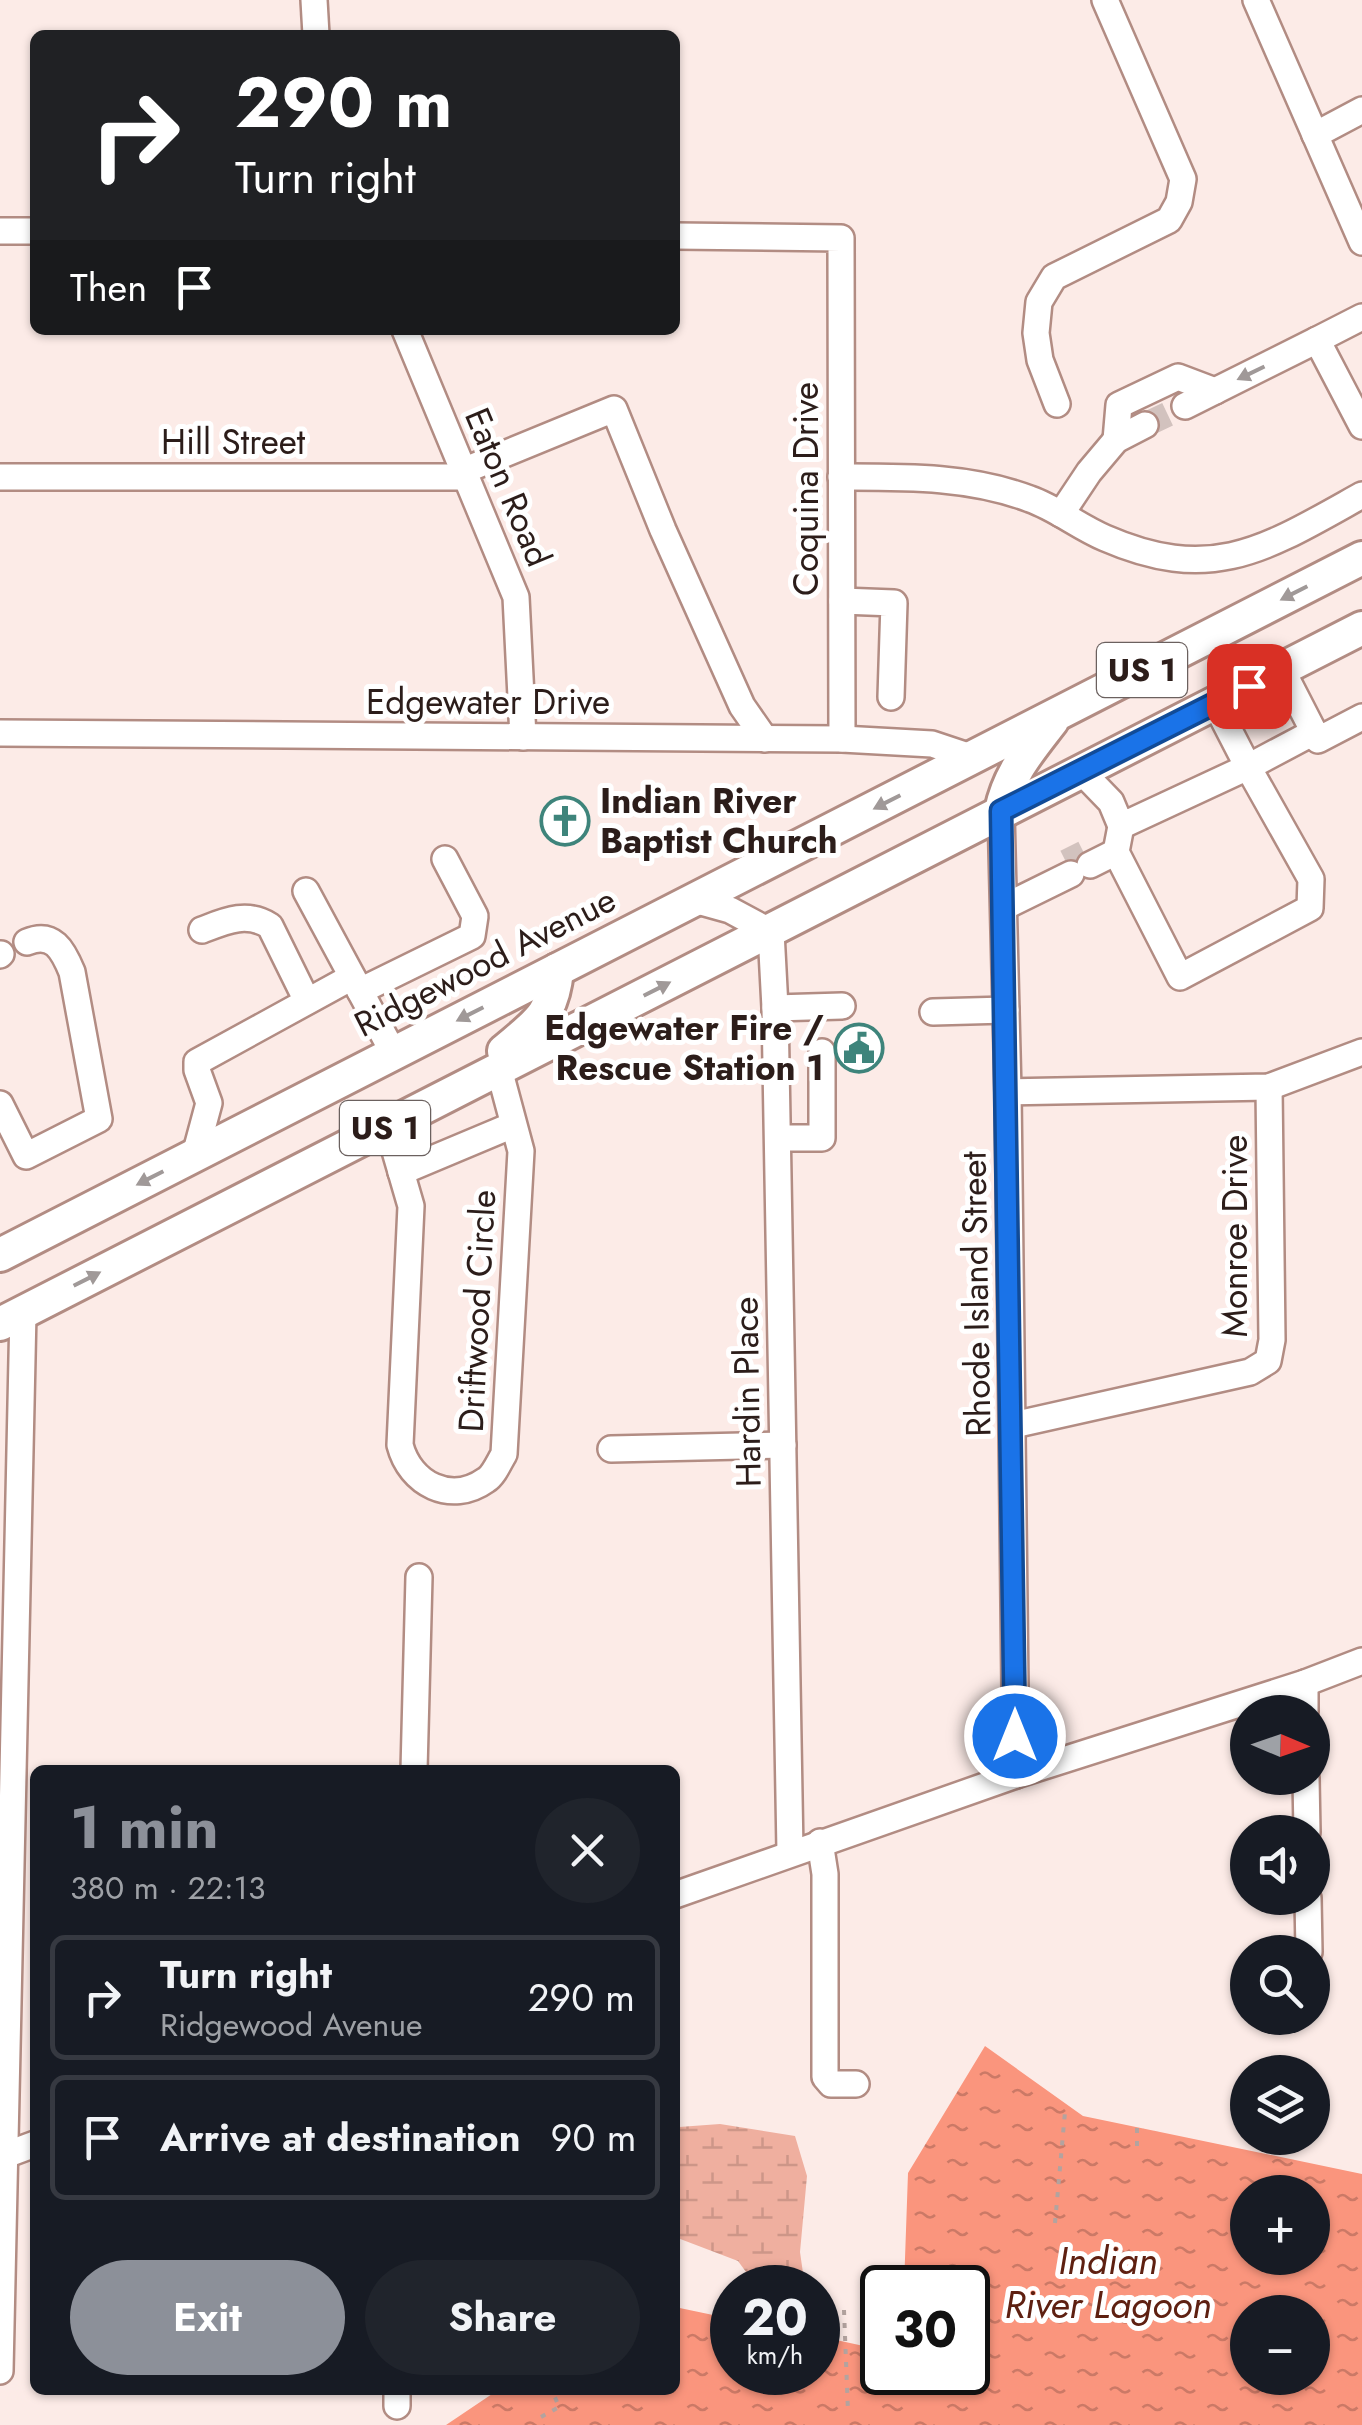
<!DOCTYPE html>
<meta charset="utf-8">
<style>
:root{--surface:#171b24;--page:#20242c;--text:#f1f3f6;--muted:#9ea1a6;--line:#363941;--accent:#8c9099}
body{margin:0;font-family:Jost,sans-serif;background:var(--page);color:var(--text);height:100vh;display:flex;flex-direction:column;font-size:38px;white-space:nowrap}
*{box-sizing:border-box;margin:0}
p{font-size:32px;color:var(--muted)}
.icon{flex:none;width:55px;height:55px;fill:none;stroke:currentColor;stroke-width:2;stroke-linecap:round;stroke-linejoin:round}
.map{position:relative;flex:1;overflow:hidden}
.details{position:absolute;left:30px;top:1765px;width:650px;height:630px;display:flex;flex-direction:column;background:var(--surface);border-radius:15px;box-shadow:0 2px 8px #0004}
.details>*{flex:none}
.banner{position:absolute;left:30px;top:30px;width:650px;height:305px;border-radius:15px;box-shadow:0 2px 8px #0004;background:#202124;color:#fff;overflow:hidden}
.needle{width:65px;rotate:92deg}
.buttons{position:absolute;left:1230px;top:1695px;display:grid;gap:20px}
.buttons a{display:grid;place-items:center;width:100px;height:100px;border-radius:50%;background:var(--surface);box-shadow:0 2px 8px #0004;font-size:50px}
.speed{position:absolute;left:710px;top:2265px;display:flex;gap:20px;font-size:50px;font-weight:700;text-align:center}
.speed>*{display:grid;place-content:center;width:130px;height:130px;border-radius:50%;background:var(--surface);box-shadow:0 2px 8px #0004;line-height:1}
.speed small{font-size:25px;font-weight:400}
.speed .limit{border:5px solid #111;border-radius:15px;background:#fff;color:#111}
.pin{position:absolute;display:grid;place-items:center;width:85px;height:85px;color:#fff;margin:-42px;border-radius:20px;box-shadow:0 5px 15px #0006}
.me{position:absolute;width:110px;margin:-55px;rotate:0deg;stroke-linejoin:round;filter:drop-shadow(0 0 8px #0008)}
.turn{display:flex;align-items:center;gap:35px;height:210px;padding:0 40px;font-size:45px}
.turn .icon{width:130px;height:130px;stroke-width:2.5}
.turn b{display:block;font-size:70px;line-height:85px}
.then{display:flex;align-items:center;height:95px;padding:0 40px;background:#0003;gap:20px;font-size:38px}
.round{display:grid;place-items:center;flex:none;width:105px;height:105px;border-radius:52px;background:var(--page)}
.overview{display:flex;align-items:center;justify-content:space-between;height:170px;padding:0 40px}
h1{font-size:60px;font-weight:700;line-height:75px;color:var(--accent)}
.action{display:flex;gap:20px;margin-top:auto;padding:20px 40px}
.action a{flex:1;height:115px;border-radius:60px;background:var(--accent);color:#fff;font-size:40px;font-weight:700;line-height:115px;text-align:center}
.action a+a{background:var(--page);color:var(--text)}
ul{padding:0;list-style:none}
li{display:flex;align-items:center;gap:30px;height:125px;margin:0 20px 15px;padding:0 20px;border:5px solid var(--line);border-radius:15px}
li div{flex:1}
li b{display:block;font-size:38px}
li em{font-style:normal}
.map>svg:first-child{display:block}
.wetland{fill:url(#wetland-marsh)}
.water{fill:url(#water-ripples);fill-rule:evenodd}
.lines{fill:none;stroke-linecap:round;stroke-linejoin:round}
.minor-tunnel{stroke:#d2c2be;stroke-width:25;stroke-dasharray:25 12;stroke-linecap:butt}
.minor-casing{stroke:#b28c83;stroke-width:30}
.major-casing{stroke:#b28c83;stroke-width:38}
.path{stroke:#b3a39f;stroke-width:4;stroke-dasharray:5 8;stroke-linecap:butt}
.minor{stroke:#fff;stroke-width:25}
.major{stroke:#fff;stroke-width:32}
.oneway{fill:#a09998}
.route-casing{stroke:#114b97;stroke-width:25}
.route{stroke:#1a73e8;stroke-width:18}
.labels{text-anchor:middle;dominant-baseline:central;stroke-width:10;stroke-linejoin:round;paint-order:stroke}
.shield{fill:#fff;stroke:#6b615f;stroke-width:2.5}
.shield-label{font-size:32px;font-weight:bold;fill:#2c1d1a}
.street-label{font-size:35px;fill:#2c1d1a;stroke:#fff}
.poi-label{font-size:35px;font-weight:bold;fill:#2c1d1a;stroke:#fff;text-anchor:start}
.water-label{font-size:38px;font-style:italic;fill:#5e2011;stroke:#fff}
</style>
<div class="map">
<svg width="1362" height="2425" viewBox="0 0 1362 2425">
<defs>
<pattern id="wetland-marsh" width="20" height="14" patternUnits="userSpaceOnUse" patternTransform="scale(2.5)"><rect width="20" height="14" fill="#efaf9f"/><path d="M1 5h8M5 5V1M11 12h8M15 12V8" fill="none" stroke="#cd9688"/></pattern>
<pattern id="water-ripples" width="26" height="14" patternUnits="userSpaceOnUse" patternTransform="scale(2.5)"><rect width="26" height="14" fill="#fa957d"/><path d="M2 4q2-2 4 0t4 0M15 11q2-2 4 0t4 0" fill="none" stroke="#cb7966"/></pattern>
</defs>
<rect width="100%" height="100%" fill="#fcebe7"/>
<path class="wetland" d="M720,2124L795,2136L807,2176L800,2252L805,2287H757L738,2261L675,2237V2131L679,2127Z"/>
<path class="water" d="M985,2046L1083,2116L1362,2174V2425H446L498,2390H675V2307L732,2319V2372H818V2336L882,2350V2372H968V2288L904,2287L908,2173ZM1248,2192H1312V2258H1248ZM1248,2312H1312V2378H1248Z"/>
<g class="lines">
<g class="minor-tunnel">
<path d="M1145,425L1185,406"/>
<path d="M1066,862L1084,853"/>
</g>
<g class="minor-casing">
<g id="minor">
<path d="M314,0L316,35"/>
<path d="M1256,0L1362,242"/>
<path d="M1315,135L1362,110"/>
<path d="M0,231H35"/>
<path d="M675,236L841,238L842,739"/>
<path d="M1362,317L1317,340L1362,426"/>
<path d="M405,330L516,597L523,737"/>
<path d="M1057,404L1040,360L1036,333L1039,302L1054,277L1169,220L1179,202L1183,179L1105,0"/>
<path d="M1185,406L1317,340"/>
<path d="M1116,440L1119,405L1178,377L1215,391"/>
<path d="M463,471L614,409L663,530L742,706L765,739"/>
<path d="M0,477H466"/>
<path d="M841,477C905,477 970,476 1030,499C1056,508 1079,527 1105,538C1213,585 1267,548 1362,495"/>
<path d="M1061,514L1089,472L1116,440L1145,425"/>
<path d="M842,601L894,603L891,697"/>
<path d="M1282,670L1318,740L1362,717"/>
<path d="M0,733L842,739L932,744L974,758"/>
<path d="M1081,771L1111,802L1121,826L1248,767L1215,703"/>
<path d="M1001,811L1008,1092L1016,1775"/>
<path d="M1121,826L1116,852L1180,977L1310,908L1311,879L1248,767L1314,732"/>
<path d="M1090,865L1116,852"/>
<path d="M306,891L394,1054"/>
<path d="M694,900L730,910L771,932L775,1008L790,1852"/>
<path d="M1004,907L1071,874"/>
<path d="M202,930C225,921 247,911 270,926L307,1001"/>
<path d="M0,955L1,954"/>
<path d="M360,991L472,936L475,916L445,859"/>
<path d="M775,1008L842,1006"/>
<path d="M933,1012L1006,1010"/>
<path d="M1008,1092L1269,1087L1362,1052"/>
<path d="M0,1104L26,1156L99,1119L72,972C63,950 53,931 27,942"/>
<path d="M388,1127L411,1206L400,1445C410,1484 451,1505 486,1480C494,1475 499,1462 504,1454L521,1151L499,1069"/>
<path d="M778,1138H822V1052"/>
<path d="M195,1155L209,1103L197,1070V1062L352,977"/>
<path d="M401,1172L513,1125"/>
<path d="M1013,1425L1250,1372L1268,1361L1272,1340L1269,1087"/>
<path d="M611,1449L783,1445"/>
<path d="M1305,1683V1712"/>
<path d="M414,1770L419,1577"/>
<path d="M1306,1778L1307,1832"/>
<path d="M820,1842L825,1874V2077L831,2084H856"/>
<path d="M675,1895L1016,1775L1305,1683L1362,1661"/>
<path d="M1308,1898L1309,1952"/>
<path d="M0,2157L35,2144"/>
<path d="M0,2371L23,1312"/>
<path d="M397,2406V2390"/>
</g>
</g>
<g class="major-casing">
<g id="major">
<path d="M1001,811C1009,773 1029,751 1052,721"/>
<path d="M504,1051C537,1023 553,1015 557,970"/>
<path d="M0,1255L1362,558"/>
<path d="M0,1324L1362,628"/>
</g>
</g>
<g class="path">
<path d="M1137,2146V2125"/>
<path d="M1055,2223L1065,2112"/>
<path d="M844,2310L848,2412"/>
<path d="M541,2417L559,2407L552,2390"/>
</g>
<use href="#minor" class="minor"/>
<use href="#major" class="major"/>
</g>
<defs><path id="oneway-solid" d="M-6-.8H1V-3.2L6.5 0L1 3.2V.8H-6Z" transform="scale(2.5)"/></defs>
<g class="oneway">
<use href="#oneway-solid" transform="translate(1251 373) rotate(154)"/>
<use href="#oneway-solid" transform="translate(1294 593) rotate(153)"/>
<use href="#oneway-solid" transform="translate(887 802) rotate(153)"/>
<use href="#oneway-solid" transform="translate(657 989) rotate(-27)"/>
<use href="#oneway-solid" transform="translate(470 1014) rotate(153)"/>
<use href="#oneway-solid" transform="translate(150 1178) rotate(153)"/>
<use href="#oneway-solid" transform="translate(87 1279) rotate(-27)"/>
</g>
<g class="lines">
<g class="route-casing">
<path id="route" d="M1015,1736L1001,811L1249,686"/>
</g>
<use href="#route" class="route"/>
</g>
<defs>
<g id="church-ring" transform="scale(2.5)"><circle r="9.5" fill="#fff" stroke="#3e847b" stroke-width="1.5"/><path d="M-1.2-6h2.4v3.5h3.3v2.4h-3.3V6h-2.4V-.1h-3.3v-2.4h3.3Z" fill="#3e847b"/></g>
<g id="civic-ring" transform="scale(2.5)"><circle r="9.5" fill="#fff" stroke="#3e847b" stroke-width="1.5"/><path d="M-.6-6.5H3V-4.5H.6V-3L4-1V1h2V6H-6V1h2V-1L-.6-3ZM-1.2 2.5V6h2.4V2.5Z" fill="#3e847b"/></g>
</defs>
<g fill-rule="evenodd">
<use href="#church-ring" x="565" y="821"/>
<use href="#civic-ring" x="859" y="1048"/>
</g>
<g class="labels">
<g class="shield">
<rect x="1097" y="643" width="90" height="54" rx="8"/>
<rect x="340" y="1101" width="90" height="54" rx="8"/>
</g>
<g class="shield-label">
<text x="1142" y="670">US 1</text>
<text x="385" y="1128">US 1</text>
</g>
<g class="street-label">
<text x="233" y="442">Hill Street</text>
<text transform="translate(508 487) rotate(67)">Eaton Road</text>
<text transform="translate(806 489) rotate(-90)">Coquina Drive</text>
<text x="488" y="702">Edgewater Drive</text>
<text transform="translate(485 962) rotate(-27)">Ridgewood Avenue</text>
<text transform="translate(1235 1236) rotate(-90)">Monroe Drive</text>
<text transform="translate(976 1294) rotate(-91)">Rhode Island Street</text>
<text transform="translate(477 1311) rotate(-87)">Driftwood Circle</text>
<text transform="translate(747 1392) rotate(-91)">Hardin Place</text>
</g>
<g class="poi-label">
<text x="600" y="801">Indian River<tspan x="600" dy="40">Baptist Church</tspan></text>
<text x="824" y="1028" text-anchor="end">Edgewater Fire /<tspan x="824" dy="40">Rescue Station 1</tspan></text>
</g>
<g class="water-label">
<text x="1108" y="2260">Indian<tspan x="1108" dy="44">River Lagoon</tspan></text>
</g>
</g>
</svg>
<div class="buttons">
<a><svg class="needle" viewBox="-14 -14 28 28"><path d="M0-13l5 13h-10z" fill="#e53935"/><path d="M0 13l5-13h-10z" fill="#9ea1a6"/></svg></a>
<a><svg class="icon" aria-label="sound" viewBox="0 0 24 24"><path d="M4 9h4l5-4v14l-5-4H4zM17 9q2 3 0 6"/></svg></a>
<a><svg class="icon" aria-label="search" viewBox="0 0 24 24"><circle cx="10" cy="10" r="6"/><path d="M15 15l6 6"/></svg></a>
<a><svg class="icon" aria-label="layers" viewBox="0 0 24 24"><path d="M12 4l9 5-9 5-9-5zM3 14l9 5 9-5"/></svg></a>
<a>+</a>
<a>−</a>
</div>
<div class="speed"><div>20<small>km/h</small></div><div class="limit">30</div></div>
<div class="pin" style="left:1249px;top:686px;background:#d93025"><svg class="icon" aria-label="arrive" viewBox="0 0 24 24"><path d="M6 21V4h12l-3 4 3 4H6"/></svg></div>
<svg class="me" style="left:1015px;top:1736px" viewBox="-20 -20 40 40"><circle r="17" fill="#1a73e8" stroke="#fff" stroke-width="3"/><path d="M0-11L8 9 0 5-8 9z" fill="#fff"/></svg>
<div class="banner">
<div class="turn"><svg class="icon" aria-label="right" viewBox="0 0 24 24"><path d="M7 20v-9h11M14 6l5 5-5 5"/></svg><div><b>290 m</b>Turn right</div></div>
<div class="then">Then<svg class="icon" aria-label="arrive" viewBox="0 0 24 24"><path d="M6 21V4h12l-3 4 3 4H6"/></svg></div>
</div>
<section class="details">
<div class="overview"><div><h1>1 min</h1><p>380 m · 22:13</p></div><a class="round"><svg class="icon" aria-label="close" viewBox="0 0 24 24"><path d="M6 6l12 12M18 6L6 18"/></svg></a></div>
<ul>
<li><svg class="icon" aria-label="right" viewBox="0 0 24 24"><path d="M7 20v-9h11M14 6l5 5-5 5"/></svg><div><b>Turn right</b><p>Ridgewood Avenue</p></div><em>290 m</em></li>
<li><svg class="icon" aria-label="arrive" viewBox="0 0 24 24"><path d="M6 21V4h12l-3 4 3 4H6"/></svg><div><b>Arrive at destination</b></div><em>90 m</em></li>
</ul>
<div class="action"><a>Exit</a><a>Share</a></div>
</section>
</div>
